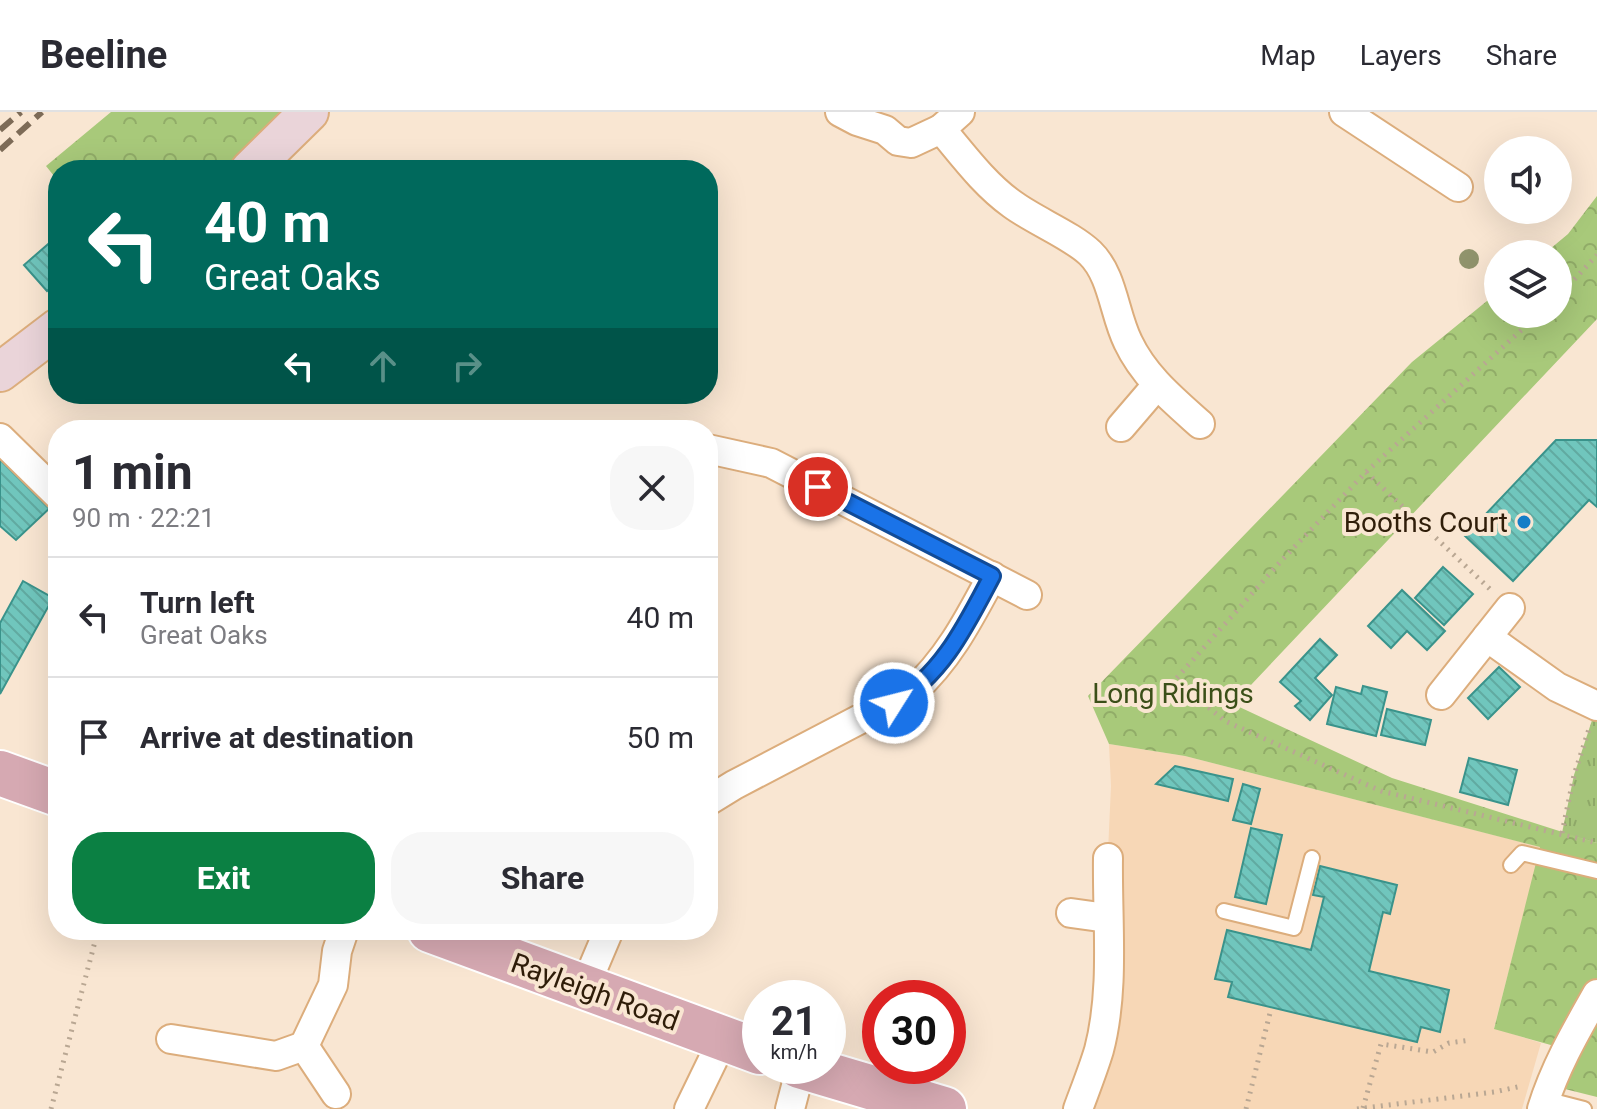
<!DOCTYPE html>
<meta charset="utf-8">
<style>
:root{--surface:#fff;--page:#f7f7f7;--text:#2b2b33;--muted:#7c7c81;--line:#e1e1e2;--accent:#0b8043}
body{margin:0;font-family:Roboto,sans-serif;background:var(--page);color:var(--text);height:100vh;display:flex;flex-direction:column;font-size:30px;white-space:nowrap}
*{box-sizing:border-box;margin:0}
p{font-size:26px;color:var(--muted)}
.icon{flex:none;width:44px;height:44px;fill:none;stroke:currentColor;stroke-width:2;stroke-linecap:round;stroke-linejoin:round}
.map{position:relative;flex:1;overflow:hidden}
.panel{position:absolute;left:48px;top:308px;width:670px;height:520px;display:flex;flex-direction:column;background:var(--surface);border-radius:32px;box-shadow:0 8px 32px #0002}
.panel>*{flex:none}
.guide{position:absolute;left:48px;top:48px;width:670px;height:244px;border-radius:32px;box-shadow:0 8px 32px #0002;background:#00695c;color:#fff;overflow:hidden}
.fabs{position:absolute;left:1484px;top:24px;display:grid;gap:16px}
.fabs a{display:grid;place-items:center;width:88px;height:88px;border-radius:50%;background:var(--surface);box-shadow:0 8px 32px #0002;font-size:40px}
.speed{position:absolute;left:742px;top:868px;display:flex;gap:16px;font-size:40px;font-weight:700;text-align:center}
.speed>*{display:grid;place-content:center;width:104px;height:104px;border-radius:50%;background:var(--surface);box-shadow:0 8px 32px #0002;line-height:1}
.speed small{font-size:20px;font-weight:400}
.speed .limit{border:12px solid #d22;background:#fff;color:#111}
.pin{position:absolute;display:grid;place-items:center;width:68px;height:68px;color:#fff;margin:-34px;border:4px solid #fff;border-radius:50%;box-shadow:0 2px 8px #0007}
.me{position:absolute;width:88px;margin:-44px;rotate:54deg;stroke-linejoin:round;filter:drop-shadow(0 0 6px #0008)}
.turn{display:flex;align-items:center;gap:28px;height:168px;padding:0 24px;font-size:36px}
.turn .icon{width:104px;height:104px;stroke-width:2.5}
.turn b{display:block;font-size:56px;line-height:68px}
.lanes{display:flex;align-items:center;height:76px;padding:0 24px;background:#0003;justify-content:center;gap:40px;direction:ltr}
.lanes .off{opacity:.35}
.round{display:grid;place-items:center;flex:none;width:84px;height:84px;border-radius:32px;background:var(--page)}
.headline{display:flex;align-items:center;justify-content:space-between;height:136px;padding:0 24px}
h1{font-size:48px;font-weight:700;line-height:60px}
.primary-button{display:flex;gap:16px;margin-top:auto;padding:16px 24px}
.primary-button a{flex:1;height:92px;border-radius:32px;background:var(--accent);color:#fff;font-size:32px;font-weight:700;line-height:92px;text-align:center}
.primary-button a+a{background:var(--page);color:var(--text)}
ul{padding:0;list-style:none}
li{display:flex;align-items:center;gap:24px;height:120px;padding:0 24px;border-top:2px solid var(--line)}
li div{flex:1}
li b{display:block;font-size:30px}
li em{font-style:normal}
header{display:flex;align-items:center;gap:48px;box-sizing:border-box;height:112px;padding:0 40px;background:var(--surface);border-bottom:2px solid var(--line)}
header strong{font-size:38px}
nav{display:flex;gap:44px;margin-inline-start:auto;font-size:28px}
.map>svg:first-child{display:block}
.built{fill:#f7d7b6}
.grass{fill:url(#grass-tufts)}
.forest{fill:url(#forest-crowns)}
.building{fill:url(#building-back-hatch);stroke:#3a938b;stroke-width:2}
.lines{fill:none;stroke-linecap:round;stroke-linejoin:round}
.lane-casing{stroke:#dcad7c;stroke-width:18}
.street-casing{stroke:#dcad7c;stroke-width:32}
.secondary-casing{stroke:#dcad7c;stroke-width:42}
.primary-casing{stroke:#fff;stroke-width:48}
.path{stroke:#b9a793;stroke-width:5;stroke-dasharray:2 6;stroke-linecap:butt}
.lane{stroke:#fff;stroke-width:14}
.street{stroke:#fff;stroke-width:28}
.secondary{stroke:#ead4d9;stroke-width:38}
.primary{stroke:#d6a9b2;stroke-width:44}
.rail{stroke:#7d6b57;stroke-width:6;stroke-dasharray:16 8;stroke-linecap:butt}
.tree{fill:#90936c}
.route-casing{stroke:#114b97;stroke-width:20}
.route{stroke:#1a73e8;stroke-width:14}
.poi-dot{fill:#157dc7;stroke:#f9e6d2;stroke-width:3}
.labels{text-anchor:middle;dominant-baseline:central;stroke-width:8;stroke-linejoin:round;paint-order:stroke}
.poi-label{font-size:28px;fill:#2f1d09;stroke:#f9e6d2;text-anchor:end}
.park-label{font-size:28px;fill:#3b4f18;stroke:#f9e6d2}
.street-label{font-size:28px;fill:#2f1d09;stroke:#f9e6d2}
</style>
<header>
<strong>Beeline</strong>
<nav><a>Map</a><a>Layers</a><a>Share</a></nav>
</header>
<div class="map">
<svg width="1597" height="997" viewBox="0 0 1597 997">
<defs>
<pattern id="grass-tufts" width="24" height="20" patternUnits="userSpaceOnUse" patternTransform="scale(2)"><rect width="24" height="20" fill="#a5c47a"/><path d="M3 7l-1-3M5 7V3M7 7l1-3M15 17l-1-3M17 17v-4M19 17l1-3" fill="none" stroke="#8ea868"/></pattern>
<pattern id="forest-crowns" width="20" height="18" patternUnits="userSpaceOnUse" patternTransform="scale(2)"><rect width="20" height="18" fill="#a8c97a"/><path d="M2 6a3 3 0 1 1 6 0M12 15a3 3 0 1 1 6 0" fill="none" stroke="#91ac68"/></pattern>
<pattern id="building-back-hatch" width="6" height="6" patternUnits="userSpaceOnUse" patternTransform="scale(2)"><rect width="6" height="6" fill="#70c6bd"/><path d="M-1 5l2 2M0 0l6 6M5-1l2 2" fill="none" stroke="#61aaa1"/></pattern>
</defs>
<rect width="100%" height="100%" fill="#f9e6d2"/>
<path class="built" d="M1109,632L1185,644L1541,735L1494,916L1541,931L1522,997H1078L1099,937L1111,674Z"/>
<path class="grass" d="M1597,593V731L1562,721L1574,663Z"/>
<g class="forest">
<path d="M111,0H309L246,58H58V69L46,54Z"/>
<path d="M1597,84V207L1233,592L1392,666L1597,731V985L1549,973L1565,937L1494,917L1540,735L1185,644L1109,632L1088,584L1412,250L1498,180V202H1558V142H1544L1568,122Z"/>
</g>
<g class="building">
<path d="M54,127L58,132V169L47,179L24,153Z"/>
<path d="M1556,328H1597V395L1589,388L1513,469L1465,424Z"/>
<path d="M0,334L54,392L16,428L0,414Z"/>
<path d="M1443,455L1473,482L1444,513L1415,486Z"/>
<path d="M23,469L53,486L0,582V511Z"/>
<path d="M1402,478L1445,519L1427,538L1407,519L1391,536L1368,514Z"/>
<path d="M1320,527L1337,543L1315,566L1332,583L1310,608L1295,594L1301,589L1280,570Z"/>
<path d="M1499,555L1520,575L1488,607L1468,586Z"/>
<path d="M1363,574L1387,580L1376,624L1327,612L1336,575L1361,582Z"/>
<path d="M1387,597L1431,608L1425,633L1381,623Z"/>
<path d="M1469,646L1517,658L1508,693L1460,680Z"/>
<path d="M1175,654L1233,667L1228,689L1156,672Z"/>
<path d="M1243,672L1260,677L1251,712L1233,708Z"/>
<path d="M1251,716L1282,723L1266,792L1235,785Z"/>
<path d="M1320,754L1397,773L1390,802L1383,800L1369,859L1449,878L1440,920L1421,915L1417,930L1228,885L1232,870L1215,867L1227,818L1311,838L1324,785L1313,783Z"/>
</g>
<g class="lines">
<g class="lane-casing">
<g id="lane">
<path d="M1511,753L1522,741L1597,759"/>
<path d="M1224,799L1294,816L1312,746"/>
<path d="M1545,987L1584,997"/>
</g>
</g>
<g class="street-casing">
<g id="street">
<path d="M840,0L857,9L885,18L898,29L911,31L941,17"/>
<path d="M960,0L941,17C963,43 984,72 1012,92C1035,109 1071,123 1090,141C1113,163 1114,202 1128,230C1144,264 1172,287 1200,312"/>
<path d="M1344,0L1458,75"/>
<path d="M1121,315L1157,273"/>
<path d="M0,326L58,383"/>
<path d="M708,337L771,351L1027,483"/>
<path d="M1487,525L1557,575L1597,594"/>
<path d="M1441,583L1510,496"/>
<path d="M708,689L734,673L912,580C948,548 969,507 992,464"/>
<path d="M1071,801L1107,806"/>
<path d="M584,877L609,818"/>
<path d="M171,927L276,944L304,934L333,873L337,839L344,818"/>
<path d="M304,934L336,982"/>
<path d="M689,997L723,927"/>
<path d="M790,997L801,955"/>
<path d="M1078,997C1085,978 1093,958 1099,938C1115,877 1107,810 1108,746"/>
<path d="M1542,997C1555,955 1576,919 1597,882"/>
</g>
</g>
<g class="secondary-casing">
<g id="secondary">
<path d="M250,58L309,0"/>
<path d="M0,260L58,216"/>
</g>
</g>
<g class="primary-casing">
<g id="primary">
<path d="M0,661L58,682"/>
<path d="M430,818L760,940"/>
<path d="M799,954L944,997"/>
</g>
</g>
<g class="path">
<path d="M1558,185L1597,143"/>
<path d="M1539,202L1366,360L1282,448L1175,568L1225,609L1381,679L1597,731"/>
<path d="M1366,360L1492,479"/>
<path d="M1562,721L1574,663L1589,617"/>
<path d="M1363,996L1381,932L1433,940L1449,931L1471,928"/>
<path d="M51,997L98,818"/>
<path d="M1246,997L1270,901"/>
<path d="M1357,997L1494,980L1522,974"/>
</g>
<use href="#lane" class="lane"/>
<use href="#street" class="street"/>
<use href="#secondary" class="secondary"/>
<use href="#primary" class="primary"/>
<g class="rail">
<path d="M0,18L21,0"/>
<path d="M0,38L42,0"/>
</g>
</g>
<circle class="tree" cx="1469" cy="147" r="10"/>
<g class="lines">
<g class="route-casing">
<path id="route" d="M818,375L992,464C966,513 943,562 894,591"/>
</g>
<use href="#route" class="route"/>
</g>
<circle class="poi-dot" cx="1524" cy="410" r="8"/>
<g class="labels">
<g class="poi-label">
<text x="1508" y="410">Booths Court</text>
</g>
<g class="park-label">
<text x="1173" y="581">Long Ridings</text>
</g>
<g class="street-label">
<text transform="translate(595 880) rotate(20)">Rayleigh Road</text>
</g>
</g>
</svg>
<div class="fabs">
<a><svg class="icon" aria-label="sound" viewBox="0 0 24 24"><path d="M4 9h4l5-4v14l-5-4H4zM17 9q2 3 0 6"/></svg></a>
<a><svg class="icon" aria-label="layers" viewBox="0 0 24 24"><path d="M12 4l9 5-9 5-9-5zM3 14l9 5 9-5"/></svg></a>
</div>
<div class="speed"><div>21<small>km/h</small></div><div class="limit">30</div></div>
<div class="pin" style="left:818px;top:375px;background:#d93025"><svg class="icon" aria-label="arrive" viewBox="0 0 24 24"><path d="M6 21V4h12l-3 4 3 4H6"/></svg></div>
<svg class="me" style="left:894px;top:591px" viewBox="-20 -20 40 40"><circle r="17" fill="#1a73e8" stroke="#fff" stroke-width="3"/><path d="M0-11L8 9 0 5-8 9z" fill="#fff"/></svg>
<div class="guide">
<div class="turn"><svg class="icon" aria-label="left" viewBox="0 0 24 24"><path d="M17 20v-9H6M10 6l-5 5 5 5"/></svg><div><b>40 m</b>Great Oaks</div></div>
<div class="lanes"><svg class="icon" aria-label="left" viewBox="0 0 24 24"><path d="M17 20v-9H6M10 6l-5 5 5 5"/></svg><svg class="icon off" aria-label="ahead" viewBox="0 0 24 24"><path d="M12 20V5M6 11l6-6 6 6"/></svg><svg class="icon off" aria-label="right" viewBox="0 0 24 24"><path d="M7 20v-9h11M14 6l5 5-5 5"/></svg></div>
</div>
<section class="panel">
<div class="headline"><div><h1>1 min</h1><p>90 m · 22:21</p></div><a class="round"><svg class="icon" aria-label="close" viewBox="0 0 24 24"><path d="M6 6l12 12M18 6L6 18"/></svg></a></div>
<ul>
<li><svg class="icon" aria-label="left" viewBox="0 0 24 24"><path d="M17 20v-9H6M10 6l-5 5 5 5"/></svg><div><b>Turn left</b><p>Great Oaks</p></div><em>40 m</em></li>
<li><svg class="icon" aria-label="arrive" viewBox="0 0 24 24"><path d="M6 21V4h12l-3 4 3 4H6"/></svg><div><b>Arrive at destination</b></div><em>50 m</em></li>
</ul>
<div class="primary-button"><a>Exit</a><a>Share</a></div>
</section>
</div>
